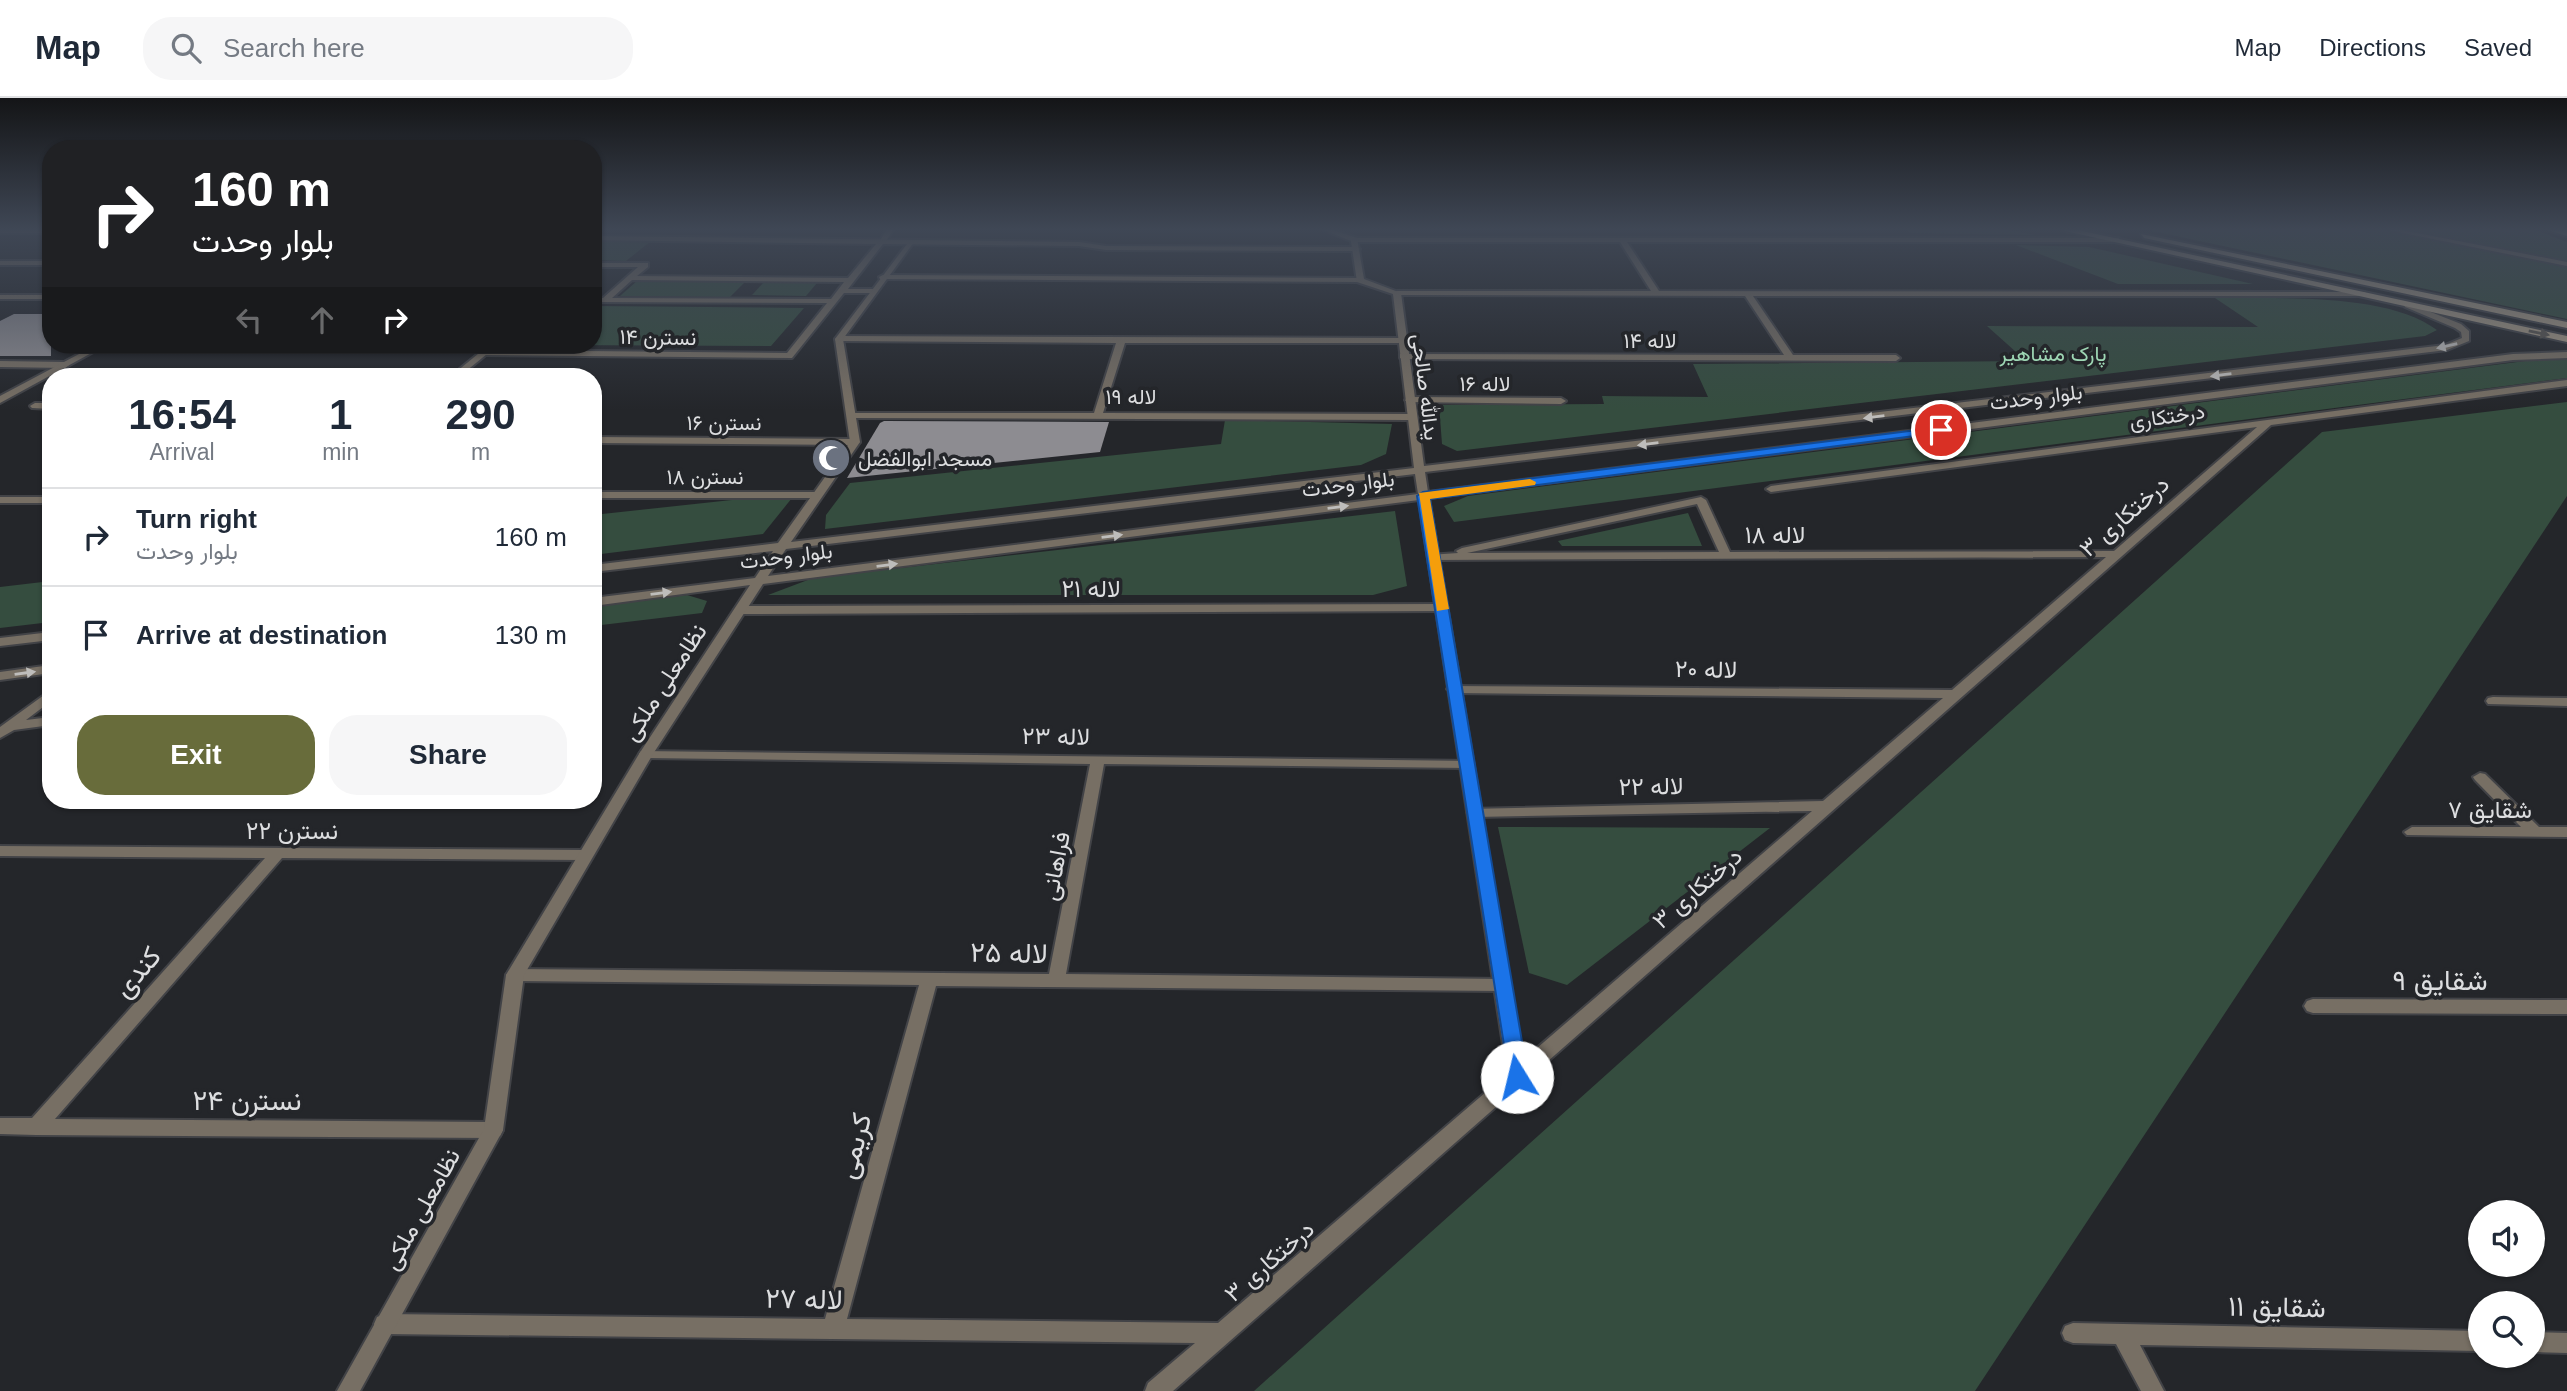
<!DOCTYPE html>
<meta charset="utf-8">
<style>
:root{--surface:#fff;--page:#f6f6f7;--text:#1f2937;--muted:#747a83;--line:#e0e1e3;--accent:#686c3b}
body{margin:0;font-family:Helvetica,Vazirmatn,sans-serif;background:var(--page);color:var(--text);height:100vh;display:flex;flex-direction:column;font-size:26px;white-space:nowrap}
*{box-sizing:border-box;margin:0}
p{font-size:23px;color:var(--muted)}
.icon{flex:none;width:38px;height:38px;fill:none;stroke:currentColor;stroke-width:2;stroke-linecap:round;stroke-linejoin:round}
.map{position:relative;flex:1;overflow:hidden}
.side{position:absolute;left:42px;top:270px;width:560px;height:441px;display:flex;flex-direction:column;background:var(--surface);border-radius:28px;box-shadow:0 2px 5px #0004}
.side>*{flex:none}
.banner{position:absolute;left:42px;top:42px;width:560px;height:214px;border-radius:28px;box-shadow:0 2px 5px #0004;background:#202124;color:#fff;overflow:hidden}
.buttons{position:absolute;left:2468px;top:1102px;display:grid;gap:14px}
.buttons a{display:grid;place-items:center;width:77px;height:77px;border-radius:50%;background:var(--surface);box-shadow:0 2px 5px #0004;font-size:35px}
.pin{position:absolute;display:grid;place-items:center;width:60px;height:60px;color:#fff;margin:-30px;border:4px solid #fff;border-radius:50%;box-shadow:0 2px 7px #0007}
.me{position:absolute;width:77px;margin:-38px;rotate:351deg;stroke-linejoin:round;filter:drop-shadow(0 0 5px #0008)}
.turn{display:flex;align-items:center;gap:24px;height:147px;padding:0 35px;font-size:32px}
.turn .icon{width:91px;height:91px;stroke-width:2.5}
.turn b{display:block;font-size:49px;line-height:60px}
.lanes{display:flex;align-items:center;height:66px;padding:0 35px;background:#0003;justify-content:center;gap:35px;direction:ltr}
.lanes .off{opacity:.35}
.eta{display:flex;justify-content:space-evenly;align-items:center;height:119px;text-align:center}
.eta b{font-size:42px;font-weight:700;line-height:49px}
.cta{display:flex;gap:14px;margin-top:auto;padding:14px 35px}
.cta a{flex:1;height:80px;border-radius:28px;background:var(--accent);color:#fff;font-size:28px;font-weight:700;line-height:80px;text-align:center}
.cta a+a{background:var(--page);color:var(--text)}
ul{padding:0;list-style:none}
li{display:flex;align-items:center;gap:21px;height:98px;padding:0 35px;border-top:2px solid var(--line)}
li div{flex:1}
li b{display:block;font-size:26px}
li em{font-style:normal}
header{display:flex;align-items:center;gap:42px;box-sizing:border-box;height:98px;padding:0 35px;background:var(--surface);border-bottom:2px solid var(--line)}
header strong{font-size:33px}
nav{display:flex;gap:38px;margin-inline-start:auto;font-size:24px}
.search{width:490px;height:63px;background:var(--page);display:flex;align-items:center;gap:18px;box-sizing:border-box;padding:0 24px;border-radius:28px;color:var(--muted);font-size:26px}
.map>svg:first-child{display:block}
.green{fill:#354d3f}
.building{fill:#8d8c91}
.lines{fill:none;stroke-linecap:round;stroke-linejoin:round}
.pedestrian-casing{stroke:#424347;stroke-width:4}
.minor-casing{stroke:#424347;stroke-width:4}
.tertiary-casing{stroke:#424347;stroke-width:4}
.secondary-casing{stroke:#424347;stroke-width:4}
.pedestrian{fill:#776f64;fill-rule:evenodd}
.minor{fill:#776f64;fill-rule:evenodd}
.tertiary{fill:#776f64;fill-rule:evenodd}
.secondary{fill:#a59986;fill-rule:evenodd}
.oneway{fill:#58544f}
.oneway2{fill:#bebdbb}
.route{fill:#1a73e8;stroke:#114b97;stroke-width:2}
.slow{fill:#f59e0b}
.labels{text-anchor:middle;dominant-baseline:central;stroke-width:7;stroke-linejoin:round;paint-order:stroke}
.far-street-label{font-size:21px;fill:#dddee0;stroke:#24262a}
.far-park-label{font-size:21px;fill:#9ed6b4;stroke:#24262a}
.far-poi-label{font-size:21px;fill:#dddee0;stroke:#24262a;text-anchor:start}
.street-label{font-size:24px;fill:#dddee0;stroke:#24262a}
.near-street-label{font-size:28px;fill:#dddee0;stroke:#24262a}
</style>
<header>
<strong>Map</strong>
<div class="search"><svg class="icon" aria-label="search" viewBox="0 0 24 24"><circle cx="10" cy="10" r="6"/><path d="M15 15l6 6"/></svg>Search here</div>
<nav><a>Map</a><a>Directions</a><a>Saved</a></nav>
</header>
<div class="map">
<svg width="2567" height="1293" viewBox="0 0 2567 1293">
<rect width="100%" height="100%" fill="#24262a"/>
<g class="green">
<path d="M1906,131H2005L2035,137L1910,135Z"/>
<path d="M2143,131H2533L2567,144V221Z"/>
<path d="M593,142L651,143L626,163L593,162Z"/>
<path d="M2016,147L2089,149L2253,186H2118Z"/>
<path d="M637,183L745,184L730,199L620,198Z"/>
<path d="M764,184L817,185L806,198L752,197Z"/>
<path d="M2215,200C2277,201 2386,194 2437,232L2425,238L1457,353L1442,346L1439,307L1604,306L1602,298L1708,299L1693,266L2026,263L1987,228L2258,229Z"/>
<path d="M596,208L804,210L771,248L551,247H593V211Z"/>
<path d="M2567,261V280L1454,424L1444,408L1468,398L2533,262Z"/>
<path d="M2567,304V398L1975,1293H1254L2322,334Z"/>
<path d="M1225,322L1392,326L1386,356L1361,367L825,431L826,417L850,385L1221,346Z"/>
<path d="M796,395L763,436L593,457V417Z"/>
<path d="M1395,413L1407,488L1373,497H768L813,480Z"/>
<path d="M1688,415L1702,448H1562L1558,443Z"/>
<path d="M51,483V524L0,530V489Z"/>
<path d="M687,497L707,503L702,515L593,528V509Z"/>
<path d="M1498,729L1770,730L1567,887L1529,875Z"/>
</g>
<g class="building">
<path d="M14,216H51V258H0V223Z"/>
<path d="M884,323L1109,324L1100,354L847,380L880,325Z"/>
</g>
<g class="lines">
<g class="pedestrian-casing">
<path id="pedestrian" d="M2383,131H2396L2567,164V168Z"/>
</g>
<g class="minor-casing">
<g id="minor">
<rect x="0" y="131" width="51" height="4"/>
<path d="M593,138L1079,144L1106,148L1356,149L1360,151L1356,153L1106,152L1079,148L883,146L848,191H873L877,193L876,195H844L792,260L481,257V253L484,252L787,255L827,205L593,204V200H603L638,169H593V165H648V169L637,178L848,180L876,146L593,142ZM632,182L844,184L831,201L612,200Z"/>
<path d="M1354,140H2119V144H1627L1659,193L2364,194L2368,196L2364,198H1753L1793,257H1896L1900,260L1896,263L1403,261L1400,260V256L1784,257L1745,198L1397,197L1393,195L1397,193H1651L1620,144H1351V140Z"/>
<rect x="0" y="163" width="51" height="4"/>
<path d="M883,177L1360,180L1364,182L1360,184L880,181L879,179Z"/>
<rect x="0" y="197" width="51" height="4"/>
<path d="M839,238L1402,240L1406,243L1405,245H1125L1103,315L1411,316L1416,319L1411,322L852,320L847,317L849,315H1094L1116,245L836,243L835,241Z"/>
<path d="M0,263L65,264L69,267L65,270L0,269Z"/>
<path d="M2567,282V288L2271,327L1173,1293H1145L1148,1285L1195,1245L385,1236L377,1233L374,1226L377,1219L385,1216L825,1221L919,887L515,883L509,881L506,877L509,873L515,871L1049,876L1090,666L646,660L639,656L641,653L1472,663L1474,666L1472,669L1467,670L1104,666L1066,876L1502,881L1508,883L1511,887L1508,891L1502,893L936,888L847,1221L1218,1225L1812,713L1474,719L1467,714L1469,711L1823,703L1943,600L1454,595L1447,591L1449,588L1952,592L2106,459L1433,462L1429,461V457L1458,455L1456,453L1462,450L1701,399L1706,402L1730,454L2114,453L2257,329L1771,394L1766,391L1771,388ZM1697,406L1719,454L1467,455Z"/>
<path d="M1410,299L1561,300L1566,303L1561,306L1407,304L1405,302Z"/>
<path d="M35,305H51V311L32,310L30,308Z"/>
<path d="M593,339L855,341L860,344L855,347L593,345Z"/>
<path d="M593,394H818L823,397L818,400H593Z"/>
<rect x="0" y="399" width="51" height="6"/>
<path d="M1442,506L1448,510L1446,513L740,516L734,512L740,508Z"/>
<path d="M51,592V603L26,622L51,619V627L14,632L0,640V629Z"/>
<path d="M2493,599L2567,600V608L2488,606L2486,603L2488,600Z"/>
<path d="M2480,675L2485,676L2539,729H2567V739L2407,737L2404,734L2412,729H2521L2475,682L2473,679Z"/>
<path d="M0,748L584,752L589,753L592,757L589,761L584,762L282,760L55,1021L493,1024L500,1026L503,1032L500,1038L493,1040L36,1037L0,1036V1020H32L265,760L0,758Z"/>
<path d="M2313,901L2567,902V916L2313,915L2307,913L2304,908L2307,903Z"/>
<path d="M2073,1225L2480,1233V1253L2140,1247L2164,1293H2141L2116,1246L2073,1245L2065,1242L2062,1235L2065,1228Z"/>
<path d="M2532,1234L2567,1235V1255L2532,1254Z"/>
</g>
</g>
<g class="tertiary-casing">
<g id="tertiary">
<path d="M887,131H894L884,146H878Z"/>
<path d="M1321,131H1330L1357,140L1364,181L1401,195L1424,368L2445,247L2462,240L2461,234L2455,230L2405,209L2404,207L2408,205L2461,226L2469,233V243L2447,252L1425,374L1428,394L2513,256L2567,254V260L2513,262L1429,400L1526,979L1524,984L1517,986L1510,984L1508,979L1419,402L763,486L653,656L524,877L503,1032L360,1293H337L484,1031L506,877L639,656L750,487L593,508V500L755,480L773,453L593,474V467L778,445L850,344L835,241L910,142L914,144L843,241L860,344L791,444L1414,370L1393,196L1357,184L1351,143ZM1415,376L1418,396L768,478L786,451Z"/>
<path d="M96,247H106L0,305V298Z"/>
<path d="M489,247H498L460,278H451Z"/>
<path d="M51,534V542L0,548V540Z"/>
<path d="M51,567V575L0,582V574Z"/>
</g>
</g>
<g class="secondary-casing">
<g id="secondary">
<path d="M2062,131H2073L2567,238V244L2065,133Z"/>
<path d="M2550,131L2567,133V138L2551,133Z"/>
<path d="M2141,136L2567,224V230L2144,140Z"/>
</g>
</g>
<use href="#pedestrian" class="pedestrian"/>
<use href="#minor" class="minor"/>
<use href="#tertiary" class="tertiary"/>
<use href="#secondary" class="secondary"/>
</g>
<defs><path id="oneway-solid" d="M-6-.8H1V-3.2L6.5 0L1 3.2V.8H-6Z" transform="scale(1.75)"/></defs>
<use class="oneway" href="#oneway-solid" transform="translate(2539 235) rotate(12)"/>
<g class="oneway2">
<use href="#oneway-solid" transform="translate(2447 248) rotate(167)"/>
<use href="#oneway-solid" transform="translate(2221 277) rotate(173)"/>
<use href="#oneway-solid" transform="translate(1874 319) rotate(173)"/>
<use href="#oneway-solid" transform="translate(1648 346) rotate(173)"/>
<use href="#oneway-solid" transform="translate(1338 409) rotate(-7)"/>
<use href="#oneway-solid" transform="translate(1112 438) rotate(-7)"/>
<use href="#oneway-solid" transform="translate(887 467) rotate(-7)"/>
<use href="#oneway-solid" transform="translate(661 495) rotate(-7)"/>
<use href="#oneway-solid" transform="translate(25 575) rotate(-8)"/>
</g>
<linearGradient id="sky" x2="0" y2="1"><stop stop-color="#141517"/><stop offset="0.42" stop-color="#3f4755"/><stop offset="1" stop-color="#3f4755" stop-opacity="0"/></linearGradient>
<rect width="2567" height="312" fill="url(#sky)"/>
<path class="route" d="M1941,329L1945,330V334L1430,401L1528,979L1525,985H1510L1417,398L1423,394Z"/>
<path class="slow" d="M1530,381L1536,384L1535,387L1430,401L1449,511L1437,513L1419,395Z"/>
<defs>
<g id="mosque-disc" transform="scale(2.0125)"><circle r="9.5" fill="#6b7280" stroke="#24262a"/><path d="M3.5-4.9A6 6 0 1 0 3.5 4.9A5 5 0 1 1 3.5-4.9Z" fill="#fff"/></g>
</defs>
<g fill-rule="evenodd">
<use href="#mosque-disc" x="831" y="360"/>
</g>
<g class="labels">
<g class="far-street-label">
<text transform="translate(658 239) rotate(1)">نسترن ۱۴</text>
<text x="1650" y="242">لاله ۱۴</text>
<text x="1485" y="285">لاله ۱۶</text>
<text transform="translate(1426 289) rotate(83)">یدالله صالحی</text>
<text x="1131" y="298">لاله ۱۹</text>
<text transform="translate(2036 299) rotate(-7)">بلوار وحدت</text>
<text transform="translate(2167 318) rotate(-8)">درختکاری</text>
<text x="724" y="324">نسترن ۱۶</text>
<text x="705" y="378">نسترن ۱۸</text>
<text transform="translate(1348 386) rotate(-7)">بلوار وحدت</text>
<text transform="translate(786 458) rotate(-7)">بلوار وحدت</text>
</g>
<g class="far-park-label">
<text x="2053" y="255">پارک مشاهیر</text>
</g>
<g class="far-poi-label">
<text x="858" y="360">مسجد ابوالفضل</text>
</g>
<g class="street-label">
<text transform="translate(2124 418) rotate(-41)">درختکاری ۳</text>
<text x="1775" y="436">لاله ۱۸</text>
<text x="1091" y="490">لاله ۲۱</text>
<text transform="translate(1706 571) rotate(1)">لاله ۲۰</text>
<text transform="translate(664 584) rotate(-57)">نظامعلی ملکی</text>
<text transform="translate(1056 638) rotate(1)">لاله ۲۳</text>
<text transform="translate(1651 688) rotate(-1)">لاله ۲۲</text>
<text x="2490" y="711">شقایق ۷</text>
<text x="292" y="732">نسترن ۲۲</text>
<text transform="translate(1055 768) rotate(-79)">فراهانی</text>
<text transform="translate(1697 790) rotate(-41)">درختکاری ۳</text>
<text transform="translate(421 1111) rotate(-61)">نظامعلی ملکی</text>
<text transform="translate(1269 1163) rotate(-41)">درختکاری ۳</text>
</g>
<g class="near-street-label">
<text transform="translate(1009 855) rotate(1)">لاله ۲۵</text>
<text transform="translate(137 874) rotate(-49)">کندی</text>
<text x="2440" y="882">شقایق ۹</text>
<text x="247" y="1002">نسترن ۲۴</text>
<text transform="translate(854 1048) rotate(-75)">کریمی</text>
<text transform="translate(804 1201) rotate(1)">لاله ۲۷</text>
<text transform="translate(2277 1209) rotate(1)">شقایق ۱۱</text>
</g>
</g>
</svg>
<div class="buttons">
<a><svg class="icon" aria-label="sound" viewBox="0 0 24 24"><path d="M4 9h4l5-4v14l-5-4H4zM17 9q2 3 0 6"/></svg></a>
<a><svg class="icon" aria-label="search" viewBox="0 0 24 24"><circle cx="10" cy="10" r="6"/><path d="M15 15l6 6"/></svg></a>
</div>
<div class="pin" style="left:1941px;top:332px;background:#d93025"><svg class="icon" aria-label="arrive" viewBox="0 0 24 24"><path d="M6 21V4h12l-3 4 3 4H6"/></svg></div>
<svg class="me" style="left:1517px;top:979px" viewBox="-20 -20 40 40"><circle r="19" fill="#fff"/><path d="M0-13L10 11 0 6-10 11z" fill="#1a73e8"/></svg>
<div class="banner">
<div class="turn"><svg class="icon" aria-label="right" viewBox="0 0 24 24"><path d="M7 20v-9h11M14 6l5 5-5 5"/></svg><div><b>160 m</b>بلوار وحدت</div></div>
<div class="lanes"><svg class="icon off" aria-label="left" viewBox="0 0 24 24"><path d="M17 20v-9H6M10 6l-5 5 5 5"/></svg><svg class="icon off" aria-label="ahead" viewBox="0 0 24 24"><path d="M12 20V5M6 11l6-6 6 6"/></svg><svg class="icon" aria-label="right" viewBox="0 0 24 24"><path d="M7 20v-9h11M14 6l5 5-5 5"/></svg></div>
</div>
<section class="side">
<div class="eta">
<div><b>16:54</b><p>Arrival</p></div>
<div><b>1</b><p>min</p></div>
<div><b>290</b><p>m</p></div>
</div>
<ul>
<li><svg class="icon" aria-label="right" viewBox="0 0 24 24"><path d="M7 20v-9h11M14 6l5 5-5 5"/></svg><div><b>Turn right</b><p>بلوار وحدت</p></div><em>160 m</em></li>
<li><svg class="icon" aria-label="arrive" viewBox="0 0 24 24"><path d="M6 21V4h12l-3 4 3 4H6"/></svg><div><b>Arrive at destination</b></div><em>130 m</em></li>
</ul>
<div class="cta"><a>Exit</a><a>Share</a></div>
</section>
</div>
